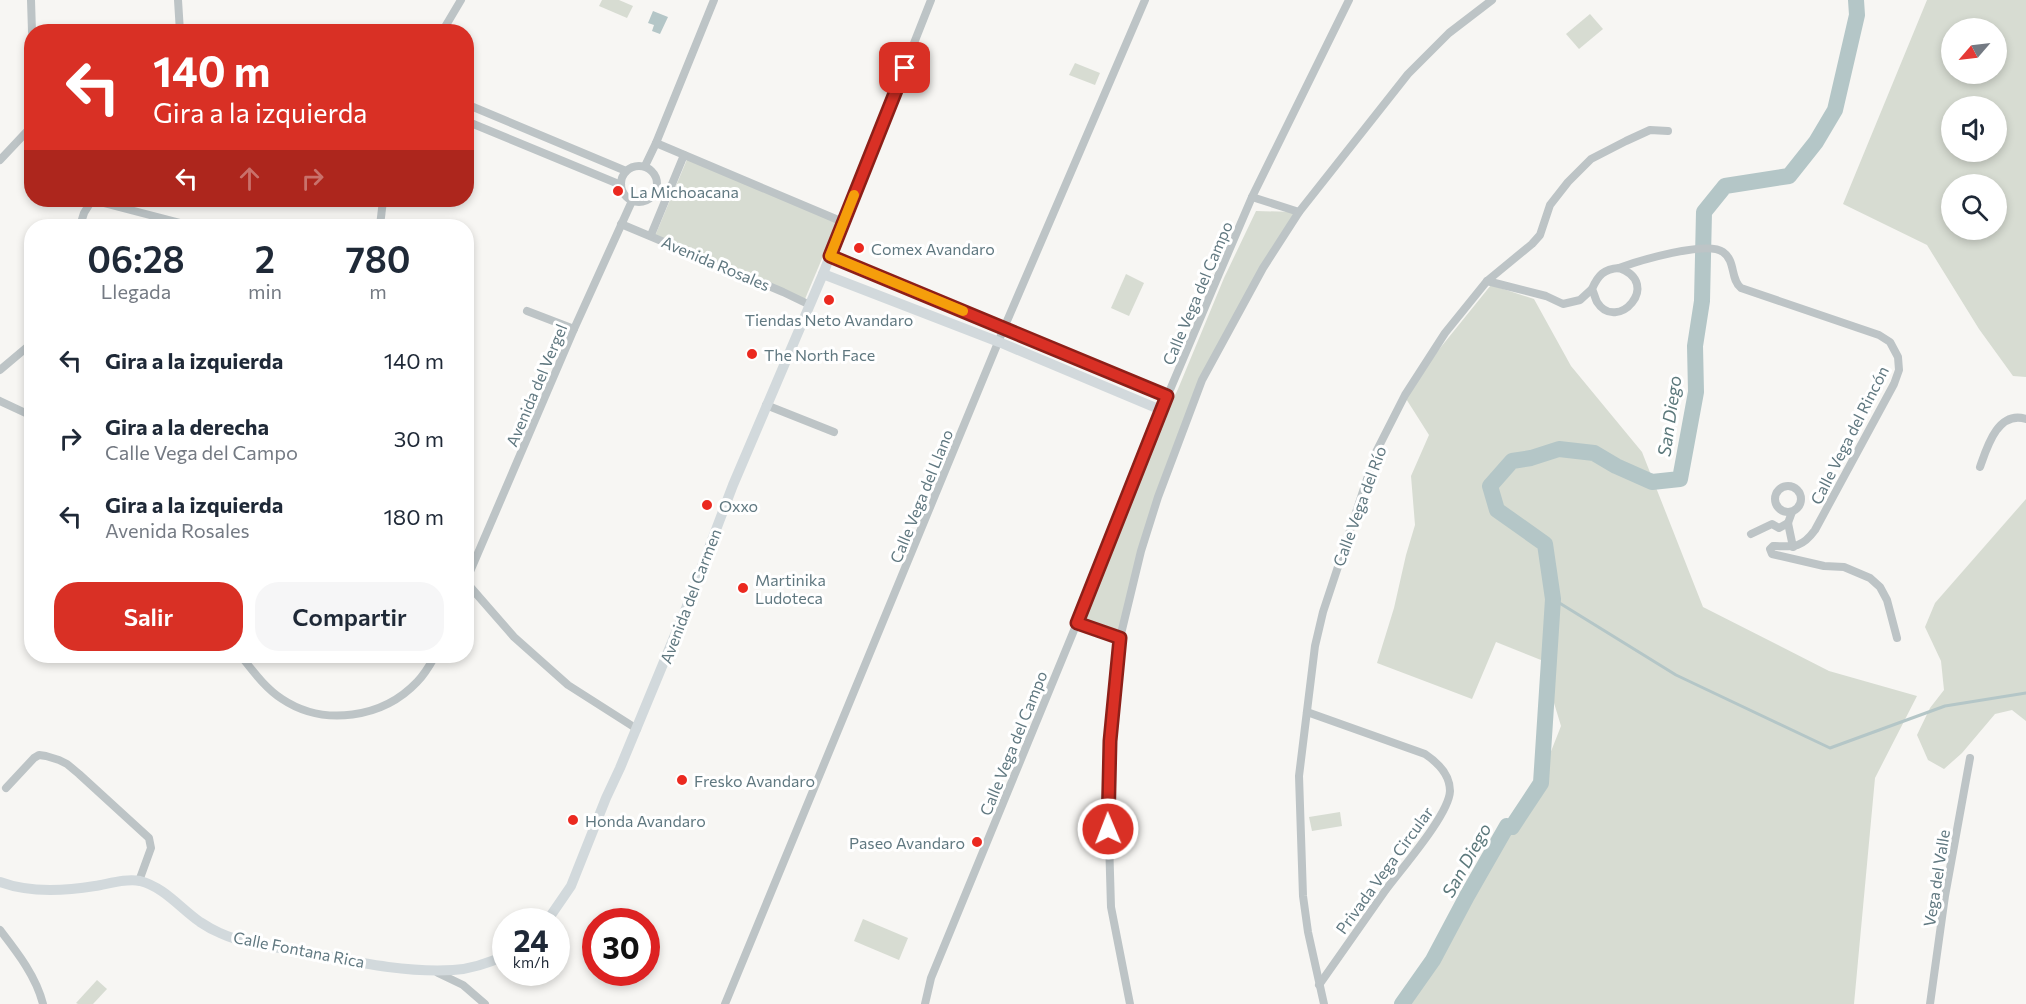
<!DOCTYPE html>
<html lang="es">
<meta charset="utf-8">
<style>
:root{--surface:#fff;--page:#f6f6f7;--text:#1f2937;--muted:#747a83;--accent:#d93025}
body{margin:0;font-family:Commissioner,sans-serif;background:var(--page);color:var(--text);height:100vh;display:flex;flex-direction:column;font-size:22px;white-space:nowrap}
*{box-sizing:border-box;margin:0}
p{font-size:20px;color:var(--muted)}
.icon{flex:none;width:33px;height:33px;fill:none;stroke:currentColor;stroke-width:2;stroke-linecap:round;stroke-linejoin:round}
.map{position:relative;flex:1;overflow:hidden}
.sheet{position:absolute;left:24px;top:219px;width:450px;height:444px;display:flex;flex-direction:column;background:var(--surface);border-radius:24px;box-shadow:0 3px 9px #0003}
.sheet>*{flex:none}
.hud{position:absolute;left:24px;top:24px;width:450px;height:183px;border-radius:24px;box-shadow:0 3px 9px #0003;background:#d93025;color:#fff;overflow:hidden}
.needle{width:39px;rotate:242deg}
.tools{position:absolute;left:1941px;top:18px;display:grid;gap:12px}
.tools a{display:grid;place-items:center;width:66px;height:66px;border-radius:50%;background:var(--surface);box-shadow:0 3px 9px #0003;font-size:30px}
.speed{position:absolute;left:492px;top:908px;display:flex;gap:12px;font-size:30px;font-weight:700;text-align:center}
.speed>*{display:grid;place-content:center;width:78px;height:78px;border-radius:50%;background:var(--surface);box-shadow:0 3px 9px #0003;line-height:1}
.speed small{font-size:15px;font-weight:400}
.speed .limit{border:9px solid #d22;background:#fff;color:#111}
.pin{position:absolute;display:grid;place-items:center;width:51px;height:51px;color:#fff;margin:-26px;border-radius:12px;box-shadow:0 3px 9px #0006}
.me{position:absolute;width:66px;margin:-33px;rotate:359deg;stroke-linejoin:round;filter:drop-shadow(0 0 4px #0008)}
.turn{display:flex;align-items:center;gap:21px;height:126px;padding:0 30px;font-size:27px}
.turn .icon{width:78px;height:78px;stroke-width:2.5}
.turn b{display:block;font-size:42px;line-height:51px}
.lanes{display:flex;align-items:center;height:57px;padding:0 30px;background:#0003;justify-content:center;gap:30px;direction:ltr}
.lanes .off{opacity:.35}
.eta{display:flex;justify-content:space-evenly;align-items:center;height:102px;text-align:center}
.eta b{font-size:36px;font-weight:600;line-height:42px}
.button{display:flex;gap:12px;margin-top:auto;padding:12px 30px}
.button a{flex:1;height:69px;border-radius:24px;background:var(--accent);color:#fff;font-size:24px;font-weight:600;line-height:69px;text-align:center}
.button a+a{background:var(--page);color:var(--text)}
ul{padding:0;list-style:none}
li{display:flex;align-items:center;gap:18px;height:78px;padding:0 30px}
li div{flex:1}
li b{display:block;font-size:22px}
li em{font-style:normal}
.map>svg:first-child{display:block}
.green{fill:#d7dcd2;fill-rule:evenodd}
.water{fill:#b4c6c7}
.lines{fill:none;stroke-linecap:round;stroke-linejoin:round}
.stream{stroke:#b4c6c7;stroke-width:3}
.river{stroke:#b4c6c7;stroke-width:16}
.street{stroke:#bdc4c6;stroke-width:8}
.secondary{stroke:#d2d9dc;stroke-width:10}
.route-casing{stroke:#8d1f18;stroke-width:15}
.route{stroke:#d93025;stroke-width:10}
.slow{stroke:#f59e0b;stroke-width:10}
.poi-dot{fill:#eb291f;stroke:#fff;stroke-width:2}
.labels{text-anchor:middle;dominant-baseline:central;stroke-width:6;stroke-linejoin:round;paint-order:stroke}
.poi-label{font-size:16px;fill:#607880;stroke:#fff;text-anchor:start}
.street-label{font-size:16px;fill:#607880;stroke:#fff}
.water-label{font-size:18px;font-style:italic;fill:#5b787b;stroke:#fff}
</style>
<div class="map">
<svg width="2026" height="1004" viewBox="0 0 2026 1004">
<rect width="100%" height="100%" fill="#f7f6f3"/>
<g class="green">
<path d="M602,0H619L633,6L627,18L599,6Z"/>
<path d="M1927,0H2026V377L2013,376L1979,329L1927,245L1843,204ZM1952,28H1996V74H1952ZM1952,106H1996V152H1952ZM1952,184H1996V230H1952Z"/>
<path d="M1590,14L1603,29L1579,49L1566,34Z"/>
<path d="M1075,63L1100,73L1095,85L1069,75Z"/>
<path d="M688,157L837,223L805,299L655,236Z"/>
<path d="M1256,211L1296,212L1193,395L1118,636L1078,621L1124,518L1155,436L1178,389L1224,278Z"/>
<path d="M1126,274L1144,283L1129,316L1111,308Z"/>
<path d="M1491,285L1534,299L1571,366L1642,452L1703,607L1829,671L1917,696L1875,778L1854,1004H1400L1431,958L1465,895L1507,823L1511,824L1539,782L1561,726L1541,660L1496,642L1472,699L1377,663L1394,608L1406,555L1415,525L1411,476L1429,435L1403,394Z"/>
<path d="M2026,499V721L2012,710L1995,714L1962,753L1944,769L1928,760L1917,735L1930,708L1944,690L1941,661L1925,627L1935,603Z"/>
<path d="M1340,812L1342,826L1312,831L1309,817Z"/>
<path d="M863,919L908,938L899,960L854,941Z"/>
<path d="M97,980L107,989L93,1004H78L76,1003Z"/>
</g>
<path class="water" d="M653,11L668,17L660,34L652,31L654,25L648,23Z"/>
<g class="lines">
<path class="stream" d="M1553,599L1676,675L1830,748L1945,706L2026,693"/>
<path class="river" d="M1402,1004L1433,960L1467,896L1507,826L1512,827L1541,783L1553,599L1545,544L1497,510L1490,486L1512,461L1531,458L1559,449L1594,453L1616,466L1652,482L1680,479L1696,392L1695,346L1702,301L1704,212L1725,186L1789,176L1816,142L1835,110L1857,15L1856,0"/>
<g class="street">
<path d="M31,0L32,32"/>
<path d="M178,0L180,32"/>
<path d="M442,32L461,0"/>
<path d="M466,104L626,171"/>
<path d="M466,121L621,185"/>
<path d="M656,143L843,222"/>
<path d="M0,160L32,126"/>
<circle cx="639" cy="184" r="18"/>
<path d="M645,166L656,143L714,0"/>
<path d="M1252,197L1299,212"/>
<path d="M92,200L192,226"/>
<path d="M621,224L783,292L810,305"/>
<path d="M80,226L84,213L92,200"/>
<path d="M380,226L383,200"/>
<path d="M651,235L684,155"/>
<path d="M830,256L931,0"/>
<path d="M1619,268C1638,261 1707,240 1723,252C1736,261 1730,279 1741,288L1879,335L1890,342L1898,357L1899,370L1894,384L1815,530C1802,548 1794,547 1773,546L1770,549L1772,554L1824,566L1844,567L1870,578L1880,587L1887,600L1897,638"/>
<path d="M1619,268C1663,283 1617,334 1597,302C1595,298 1594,293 1592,289C1598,275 1604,269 1619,268Z"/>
<path d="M1487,281L1546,296L1563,304L1580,300L1592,289"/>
<path d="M527,311L574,329"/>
<path d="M0,370L32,343"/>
<path d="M0,401L32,416"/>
<path d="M766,405L834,432"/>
<path d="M1980,467C1987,447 1998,410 2026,419"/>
<circle cx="1788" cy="499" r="13"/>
<path d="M1792,512L1788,523L1793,547"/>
<path d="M1751,534L1772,524L1779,528L1788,523"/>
<path d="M466,581L574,329L632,201"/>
<path d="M466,582L514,637L568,685L637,729"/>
<path d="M1077,623L1120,638"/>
<path d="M241,656C253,671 265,688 282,699C324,727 383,718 417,682C425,674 430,665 435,656"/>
<path d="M1307,712L1425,754C1437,762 1450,775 1450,791C1449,815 1401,869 1385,891C1363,922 1341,954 1319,985"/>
<path d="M6,788L34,758L39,755L46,756L59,760L67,764L79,774L149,838L151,848L139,881"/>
<path d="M0,930C17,952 36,976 43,1004"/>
<path d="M438,973L463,985L485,1004"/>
<path d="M725,1004L1004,328L1145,0"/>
<path d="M925,1004L931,978L1077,623L1153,430L1219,274L1252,197L1349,0"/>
<path d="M1130,1004L1111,907L1108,806L1110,741L1120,638L1141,551L1158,497L1202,380L1263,268L1299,212L1408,74L1449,33L1492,0"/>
<path d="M1324,1004L1308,932L1303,896L1299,776L1315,646L1323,612L1376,452L1405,395L1445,333L1487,281L1532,244L1540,235L1550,205L1568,182L1591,159L1626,141L1650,130L1668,131"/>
<path d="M1930,1004L1945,896L1970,758"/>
</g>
<g class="secondary">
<path d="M823,274L999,342L1161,410"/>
<path d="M0,882C29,893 64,891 95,886C108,884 126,878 140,881C164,887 180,908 200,922C206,926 213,930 220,933C246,945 276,947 304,952C352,961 404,973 453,970C472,969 489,963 506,955"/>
<path d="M547,921L571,886L606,798L620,768L687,606L733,485L823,274L830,256L1168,396"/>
</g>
</g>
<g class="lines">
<g class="route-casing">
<path id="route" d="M905,68L830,256L1167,396L1077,623L1120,638L1110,741L1108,829"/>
</g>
<use href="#route" class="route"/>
<path class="slow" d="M854,195L830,256L963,311"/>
</g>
<g class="poi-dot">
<circle cx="618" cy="191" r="6"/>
<circle cx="859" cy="248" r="6"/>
<circle cx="829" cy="300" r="6"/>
<circle cx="752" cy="354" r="6"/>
<circle cx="707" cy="505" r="6"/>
<circle cx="743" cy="588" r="6"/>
<circle cx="682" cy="780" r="6"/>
<circle cx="573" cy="820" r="6"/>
<circle cx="977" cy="842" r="6"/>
</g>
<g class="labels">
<g class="poi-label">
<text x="630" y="191">La Michoacana</text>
<text x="871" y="248">Comex Avandaro</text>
<text x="829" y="319" text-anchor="middle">Tiendas Neto Avandaro</text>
<text x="764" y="354">The North Face</text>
<text x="719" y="505">Oxxo</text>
<text x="755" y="579">Martinika<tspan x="755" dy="18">Ludoteca</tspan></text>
<text x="694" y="780">Fresko Avandaro</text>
<text x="585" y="820">Honda Avandaro</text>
<text x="965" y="842" text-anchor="end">Paseo Avandaro</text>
</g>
<g class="street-label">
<text transform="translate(716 263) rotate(23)">Avenida Rosales</text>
<text transform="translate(1197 293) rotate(-67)">Calle Vega del Campo</text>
<text transform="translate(536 385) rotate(-67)">Avenida del Vergel</text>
<text transform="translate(1849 435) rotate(-63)">Calle Vega del Rincón</text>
<text transform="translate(921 496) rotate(-68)">Calle Vega del Llano</text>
<text transform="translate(1359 506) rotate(-70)">Calle Vega del Río</text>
<text transform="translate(690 596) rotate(-69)">Avenida del Carmen</text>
<text transform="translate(1013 743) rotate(-68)">Calle Vega del Campo</text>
<text transform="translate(1384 870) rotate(-54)">Privada Vega Circular</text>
<text transform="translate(1936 878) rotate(-81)">Vega del Valle</text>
<text transform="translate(299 949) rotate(11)">Calle Fontana Rica</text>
</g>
<g class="water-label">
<text transform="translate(1669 416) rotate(-82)">San Diego</text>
<text transform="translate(1466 860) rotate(-61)">San Diego</text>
</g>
</g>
</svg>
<div class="tools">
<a><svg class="needle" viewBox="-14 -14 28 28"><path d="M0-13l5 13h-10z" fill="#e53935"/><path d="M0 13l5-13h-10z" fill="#747a83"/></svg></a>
<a><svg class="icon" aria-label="sound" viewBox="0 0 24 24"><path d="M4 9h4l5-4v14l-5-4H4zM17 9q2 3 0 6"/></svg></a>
<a><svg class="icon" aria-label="search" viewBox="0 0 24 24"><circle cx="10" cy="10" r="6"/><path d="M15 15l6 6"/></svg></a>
</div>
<div class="speed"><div>24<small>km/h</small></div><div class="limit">30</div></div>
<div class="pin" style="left:905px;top:68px;background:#d93025"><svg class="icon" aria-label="arrive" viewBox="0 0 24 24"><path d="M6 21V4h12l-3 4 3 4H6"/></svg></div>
<svg class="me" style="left:1108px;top:829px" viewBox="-20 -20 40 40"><circle r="17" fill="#d93025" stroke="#fff" stroke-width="3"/><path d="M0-11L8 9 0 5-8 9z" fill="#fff"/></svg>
<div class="hud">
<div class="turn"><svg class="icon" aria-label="left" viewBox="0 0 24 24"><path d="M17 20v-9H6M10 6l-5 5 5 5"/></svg><div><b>140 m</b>Gira a la izquierda</div></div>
<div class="lanes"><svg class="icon" aria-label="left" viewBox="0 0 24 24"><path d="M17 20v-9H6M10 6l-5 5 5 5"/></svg><svg class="icon off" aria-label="ahead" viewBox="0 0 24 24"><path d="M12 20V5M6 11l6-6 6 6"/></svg><svg class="icon off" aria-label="right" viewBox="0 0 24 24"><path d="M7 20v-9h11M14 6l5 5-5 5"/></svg></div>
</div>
<section class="sheet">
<div class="eta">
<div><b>06:28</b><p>Llegada</p></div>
<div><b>2</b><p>min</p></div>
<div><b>780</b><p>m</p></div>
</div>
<ul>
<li><svg class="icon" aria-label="left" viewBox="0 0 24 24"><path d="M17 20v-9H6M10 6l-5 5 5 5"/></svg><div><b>Gira a la izquierda</b></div><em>140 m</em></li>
<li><svg class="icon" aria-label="right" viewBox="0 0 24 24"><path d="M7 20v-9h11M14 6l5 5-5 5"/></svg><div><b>Gira a la derecha</b><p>Calle Vega del Campo</p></div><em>30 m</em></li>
<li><svg class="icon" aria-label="left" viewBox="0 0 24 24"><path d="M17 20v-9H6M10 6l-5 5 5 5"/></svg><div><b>Gira a la izquierda</b><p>Avenida Rosales</p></div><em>180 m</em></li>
</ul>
<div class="button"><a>Salir</a><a>Compartir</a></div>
</section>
</div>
